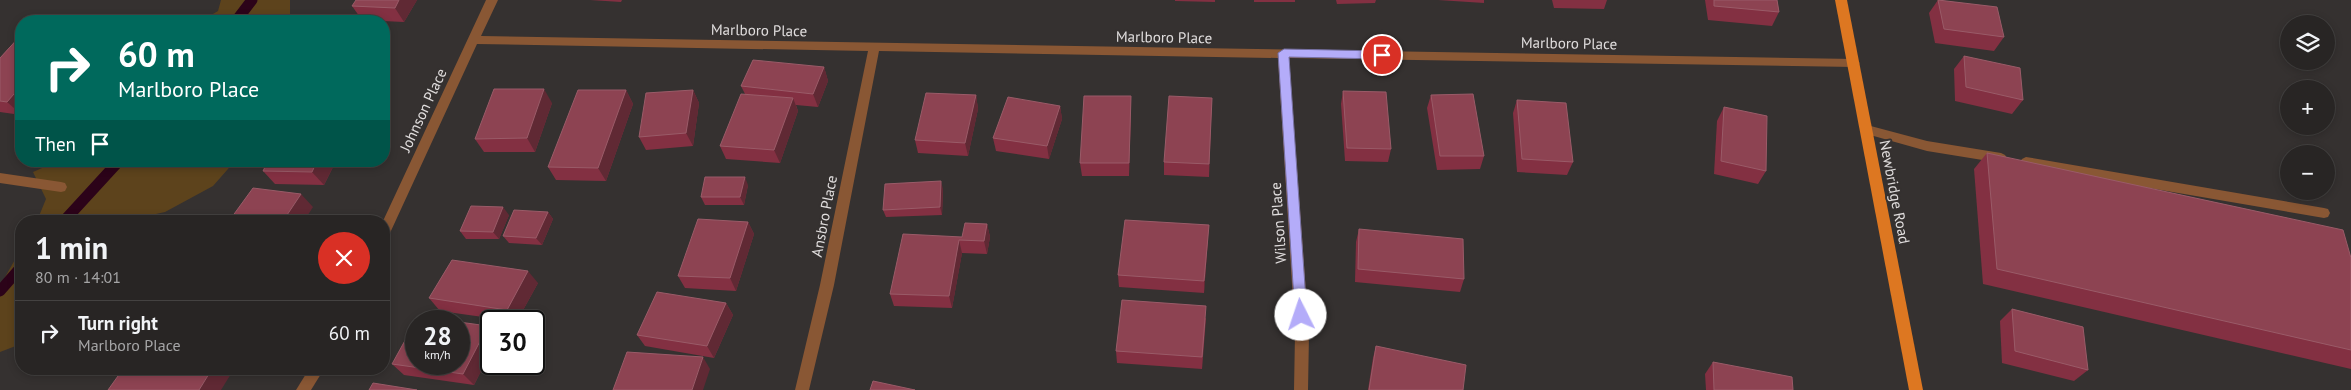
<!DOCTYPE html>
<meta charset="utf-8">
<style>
:root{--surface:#282524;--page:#343131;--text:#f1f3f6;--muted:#a5a5a6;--line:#444241}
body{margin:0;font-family:"PT Sans",sans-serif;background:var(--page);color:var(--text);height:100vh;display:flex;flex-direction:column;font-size:19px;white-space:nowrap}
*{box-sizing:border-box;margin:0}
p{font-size:16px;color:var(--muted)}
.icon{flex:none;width:28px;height:28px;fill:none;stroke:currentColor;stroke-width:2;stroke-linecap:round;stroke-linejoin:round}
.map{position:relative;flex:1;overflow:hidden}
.details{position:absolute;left:15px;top:215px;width:375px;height:160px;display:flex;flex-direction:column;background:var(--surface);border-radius:20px;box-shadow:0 2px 8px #0003,0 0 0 1px var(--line)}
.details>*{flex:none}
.hud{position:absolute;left:15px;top:15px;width:375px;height:152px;border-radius:20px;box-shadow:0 2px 8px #0003,0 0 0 1px var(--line);background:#00695c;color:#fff;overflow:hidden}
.buttons{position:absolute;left:2280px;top:15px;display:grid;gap:10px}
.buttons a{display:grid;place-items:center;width:55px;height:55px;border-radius:50%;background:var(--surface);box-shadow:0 2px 8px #0003,0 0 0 1px var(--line);font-size:25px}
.speed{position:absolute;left:405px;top:310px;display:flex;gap:10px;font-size:25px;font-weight:700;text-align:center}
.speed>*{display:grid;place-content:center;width:65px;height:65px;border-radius:50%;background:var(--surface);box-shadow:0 2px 8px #0003,0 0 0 1px var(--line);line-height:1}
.speed small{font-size:12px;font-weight:400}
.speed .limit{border:2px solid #111;border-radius:8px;background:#fff;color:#111}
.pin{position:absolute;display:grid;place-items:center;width:42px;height:42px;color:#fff;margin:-21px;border:2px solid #fff;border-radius:50%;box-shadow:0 1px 5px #0007}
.me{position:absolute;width:55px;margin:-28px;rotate:356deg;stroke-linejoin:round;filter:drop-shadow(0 0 4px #0008)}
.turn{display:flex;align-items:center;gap:18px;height:105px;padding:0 20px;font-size:22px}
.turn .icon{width:65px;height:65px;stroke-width:2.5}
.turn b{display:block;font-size:35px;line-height:42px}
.then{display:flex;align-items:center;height:48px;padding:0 20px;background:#0003;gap:10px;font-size:19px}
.round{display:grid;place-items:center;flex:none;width:52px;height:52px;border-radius:26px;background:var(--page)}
.overview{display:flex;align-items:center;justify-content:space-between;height:85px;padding:0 20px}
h1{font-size:30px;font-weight:800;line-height:38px}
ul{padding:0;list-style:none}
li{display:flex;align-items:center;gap:15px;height:65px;padding:0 20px;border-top:1px solid var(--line)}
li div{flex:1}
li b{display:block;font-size:19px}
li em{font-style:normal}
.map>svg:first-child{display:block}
.green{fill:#5d431c}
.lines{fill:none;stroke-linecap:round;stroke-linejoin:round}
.stream{stroke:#2c0319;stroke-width:11}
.minor{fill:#895734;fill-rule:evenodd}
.major{fill:#dd7721;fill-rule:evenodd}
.wall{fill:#833042}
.shaded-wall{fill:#602934}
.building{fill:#8d4352;stroke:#9a5b68}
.route{fill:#b4acf9;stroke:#7570a2}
.labels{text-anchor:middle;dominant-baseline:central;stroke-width:4;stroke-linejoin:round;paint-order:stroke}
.street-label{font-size:15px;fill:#e0dddd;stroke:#353130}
</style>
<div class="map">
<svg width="2351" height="390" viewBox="0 0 2351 390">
<rect width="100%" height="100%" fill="#353130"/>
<g class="green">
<path d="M221,0H290V21H201L218,11Z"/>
<path d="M58,161H235L213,186L165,212L138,218L104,215L96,221H37L46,199L33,172Z"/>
<path d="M21,249V344L0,352V286Z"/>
</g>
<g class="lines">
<g class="stream">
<path d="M236,21L252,0"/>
<path d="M64,221L119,161"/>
<path d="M0,291L21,267"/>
</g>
<g class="minor">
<path d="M486,0H498L481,36L1854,59L1860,63L1854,67L1289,58L1309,334L1308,390H1294L1295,334L1278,58L879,51L834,285L809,390H795L820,285L868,51L477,44L390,233L389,237L384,238L383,221Z"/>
<path d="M1867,125L1927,141L2001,153L2005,155L2007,158L2005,161L2001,163L1927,151L1863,133L1861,130Z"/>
<path d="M2026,157L2324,208L2328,209L2330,213L2328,217L2324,218L2026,167L2022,165L2020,162L2022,159Z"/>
<path d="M0,173L61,182L65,183L67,187L65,191L61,192L0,183Z"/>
<path d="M309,369H324L311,390H296Z"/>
</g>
<path class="major" d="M1835,0H1847L1923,390H1909Z"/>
</g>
<g class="wall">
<path d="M417,0L404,22L362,20L352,6Z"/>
<path d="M590,0H622L621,2Z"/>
<path d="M1175,0H1215V2L1175,1Z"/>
<rect x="1254" y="0" width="41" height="2"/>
<path d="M1336,0H1376L1375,3L1337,4Z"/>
<path d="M1438,0H1484V3Z"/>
<path d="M1552,0H1607L1604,9L1554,8Z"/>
<path d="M1705,0H1777L1779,12L1772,26L1708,20Z"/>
<path d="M1938,0H1942L2004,37L1994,51L1935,43L1929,13Z"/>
<path d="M21,35V115L0,112V58Z"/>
<path d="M1964,56L2023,100L2012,114L1955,101L1954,69Z"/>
<path d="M824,67L828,81L818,107L796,105L798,111L780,163L726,159L720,146L745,94L741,86Z"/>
<path d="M626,90L633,104L606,181L556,180L548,167Z"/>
<path d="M693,90L699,103L693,146L646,150L639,137Z"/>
<path d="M1343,91L1391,149L1388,162L1345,161L1341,104Z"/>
<path d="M976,95L978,109L968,156L918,153L915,140Z"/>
<path d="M1431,95L1484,156L1480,169L1437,170L1427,108Z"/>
<path d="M1131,96V110L1129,176H1082L1080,163Z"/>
<path d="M1212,98L1209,177L1164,175V162Z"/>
<path d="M1517,100L1573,162L1567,175L1517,172L1513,113Z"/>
<path d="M552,103L535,152H484L475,139Z"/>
<path d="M1060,106L1062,119L1049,159L996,151L993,138Z"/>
<path d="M1724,107L1766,171L1758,184L1714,174L1717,121Z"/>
<path d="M1987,153L2351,258V369L1983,284L1974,169Z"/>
<path d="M268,161H336L324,185L275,184L263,171Z"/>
<path d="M748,185L744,205H705L701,197Z"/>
<path d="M943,189L942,215L886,217L883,210Z"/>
<path d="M548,212L553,219L542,245L509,243L503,236Z"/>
<path d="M509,215L499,239H466L460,231Z"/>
<path d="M748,222L754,234L736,291L685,288L678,276Z"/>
<path d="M987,224L990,237L987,254L962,253L952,308L894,306L890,294L962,237Z"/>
<path d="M1359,229L1464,279L1460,292L1355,282L1356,242Z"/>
<path d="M1208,238L1204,293L1119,287L1118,275Z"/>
<path d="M538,283L517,321H511L440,311L429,298Z"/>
<path d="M726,303L733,315L714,358L645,346L637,335Z"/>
<path d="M2012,309L2088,370L2074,381L2002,363L2000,321Z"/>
<path d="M1206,318L1202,369L1117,363L1116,351Z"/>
<path d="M488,326L491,329V351L474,385L404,375L392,364Z"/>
<path d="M1376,346L1463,390H1368L1373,358Z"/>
<path d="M1713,362L1793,390H1706L1705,374Z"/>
</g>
<g class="shaded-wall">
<path d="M399,0H417L404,22L395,8Z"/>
<path d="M384,52L386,55L384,60Z"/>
<path d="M824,67L828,81L818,107L813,94Z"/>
<path d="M21,86V114L7,102Z"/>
<path d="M544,89L552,103L535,152L527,138Z"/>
<path d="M626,90L633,104L606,181L598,168Z"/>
<path d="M693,90L699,103L693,146L686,133Z"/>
<path d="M976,95L978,109L968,156L965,143Z"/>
<path d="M1131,96V110L1129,176V163Z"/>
<path d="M793,98L798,111L780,163L774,150Z"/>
<path d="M1060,106L1062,119L1049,159L1047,146Z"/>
<path d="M317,161H336L324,185L312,172Z"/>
<path d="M745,177L748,185L744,205L740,197Z"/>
<path d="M941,181L943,189L942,215L940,207Z"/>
<path d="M301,194L313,207L304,221H283Z"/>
<path d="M503,207L509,215L499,239L493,232Z"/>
<path d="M548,212L553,219L542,245L536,238Z"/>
<path d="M748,222L754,234L736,291L730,278Z"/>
<path d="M987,224L990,237L987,254L984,241Z"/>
<path d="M1209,225L1208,238L1204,293V281Z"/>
<path d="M959,240L962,253L952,308L949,296Z"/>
<path d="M528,271L538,283L517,321H516L507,310Z"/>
<path d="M726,303L733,315L714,358L707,346Z"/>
<path d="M488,326L491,329V351L474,385L463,374Z"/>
<path d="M703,357L710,369L703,390H692Z"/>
<path d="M212,369H234L221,390H199Z"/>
</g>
<g class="building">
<path d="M356,0H399L395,8L352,6Z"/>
<path d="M1714,0H1777L1779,12L1714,6Z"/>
<path d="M1938,0L1997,7L2004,37L1944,29Z"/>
<path d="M21,35V86L7,102L0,101V58Z"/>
<path d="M1964,56L2020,68L2023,100L1966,87Z"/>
<path d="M753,60L824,67L813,94L741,86Z"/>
<path d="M494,89H544L527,138L475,139Z"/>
<path d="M578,90H626L598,168L548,167Z"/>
<path d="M693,90L686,133L639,137L646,93Z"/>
<path d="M1343,91L1386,92L1391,149L1347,148Z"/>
<path d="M926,93L976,95L965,143L915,140Z"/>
<path d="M741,94L793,98L774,150L720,146Z"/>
<path d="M1473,94L1484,156H1440L1431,95Z"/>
<path d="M1084,96H1131L1129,163H1080Z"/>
<path d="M1169,96L1212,98L1209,164L1164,162Z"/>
<path d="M1008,97L1060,106L1047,146L993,138Z"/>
<path d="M1517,100L1566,103L1573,162L1522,159Z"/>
<path d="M1724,107L1767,116L1766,171L1721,161Z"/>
<path d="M1987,153L2343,230L2351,258V350L1997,269Z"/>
<path d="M268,161H317L312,172L263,171Z"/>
<path d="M705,177H745L740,197H701Z"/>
<path d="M941,181L940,207L883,210L885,184Z"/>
<path d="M253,188L301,194L283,221H229Z"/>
<path d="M471,206L503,207L493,232L460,231Z"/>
<path d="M514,210L548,212L536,238L503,236Z"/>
<path d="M698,219L748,222L730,278L678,276Z"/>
<path d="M1125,220L1209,225L1204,281L1118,275Z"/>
<path d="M965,223L987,224L984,241L959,240L949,296L890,294L903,234L962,237Z"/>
<path d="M1359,229L1463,239L1464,279L1358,269Z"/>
<path d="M452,260L528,271L507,310L429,298Z"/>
<path d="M657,292L726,303L707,346L637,335Z"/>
<path d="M1122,300L1206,306L1202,357L1116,351Z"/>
<path d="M2012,309L2083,327L2088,370L2015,351Z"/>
<path d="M418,317L454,321H416V364H459V322L488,326L463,374L392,364Z"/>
<path d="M1376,346L1466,365L1463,390H1369Z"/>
<path d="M627,352L703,357L692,390H613Z"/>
<path d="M1713,362L1792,377L1793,390H1714Z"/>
<path d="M123,369H212L199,390H108Z"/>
<path d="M873,381L915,390H870Z"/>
<path d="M373,383L417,390H369Z"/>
</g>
<path class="route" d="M1284,49L1382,51L1387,55L1382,59L1289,57L1307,315L1301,320L1295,315L1278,53Z"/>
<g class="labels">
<g class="street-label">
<text transform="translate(759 30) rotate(1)">Marlboro Place</text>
<text transform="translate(1164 37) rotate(1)">Marlboro Place</text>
<text transform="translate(1569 43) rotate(1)">Marlboro Place</text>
<text transform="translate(423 110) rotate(-65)">Johnson Place</text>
<text transform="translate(1895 192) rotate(79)">Newbridge Road</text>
<text transform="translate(824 216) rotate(-79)">Ansbro Place</text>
<text transform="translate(1278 223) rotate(-94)">Wilson Place</text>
</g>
</g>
</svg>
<div class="buttons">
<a><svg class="icon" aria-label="layers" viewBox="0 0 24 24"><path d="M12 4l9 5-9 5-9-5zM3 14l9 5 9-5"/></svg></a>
<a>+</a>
<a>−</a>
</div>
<div class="speed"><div>28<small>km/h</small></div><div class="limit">30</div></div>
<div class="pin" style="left:1382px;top:55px;background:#d93025"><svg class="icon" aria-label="arrive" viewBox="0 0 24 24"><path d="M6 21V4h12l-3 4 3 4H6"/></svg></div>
<svg class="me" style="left:1301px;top:315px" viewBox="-20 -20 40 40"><circle r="19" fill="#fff"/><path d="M0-13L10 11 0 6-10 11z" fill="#b4acf9"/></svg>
<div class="hud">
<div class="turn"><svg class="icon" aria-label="right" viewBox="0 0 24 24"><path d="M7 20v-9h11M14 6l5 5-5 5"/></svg><div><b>60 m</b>Marlboro Place</div></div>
<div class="then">Then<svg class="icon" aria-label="arrive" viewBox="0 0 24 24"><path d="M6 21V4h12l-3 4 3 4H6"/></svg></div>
</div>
<section class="details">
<div class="overview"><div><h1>1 min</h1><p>80 m · 14:01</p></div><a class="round" style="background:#d93025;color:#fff"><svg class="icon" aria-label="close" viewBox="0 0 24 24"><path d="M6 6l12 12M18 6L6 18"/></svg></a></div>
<ul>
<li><svg class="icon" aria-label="right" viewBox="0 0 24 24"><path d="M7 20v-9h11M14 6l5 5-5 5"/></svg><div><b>Turn right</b><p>Marlboro Place</p></div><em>60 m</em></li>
</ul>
</section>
</div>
